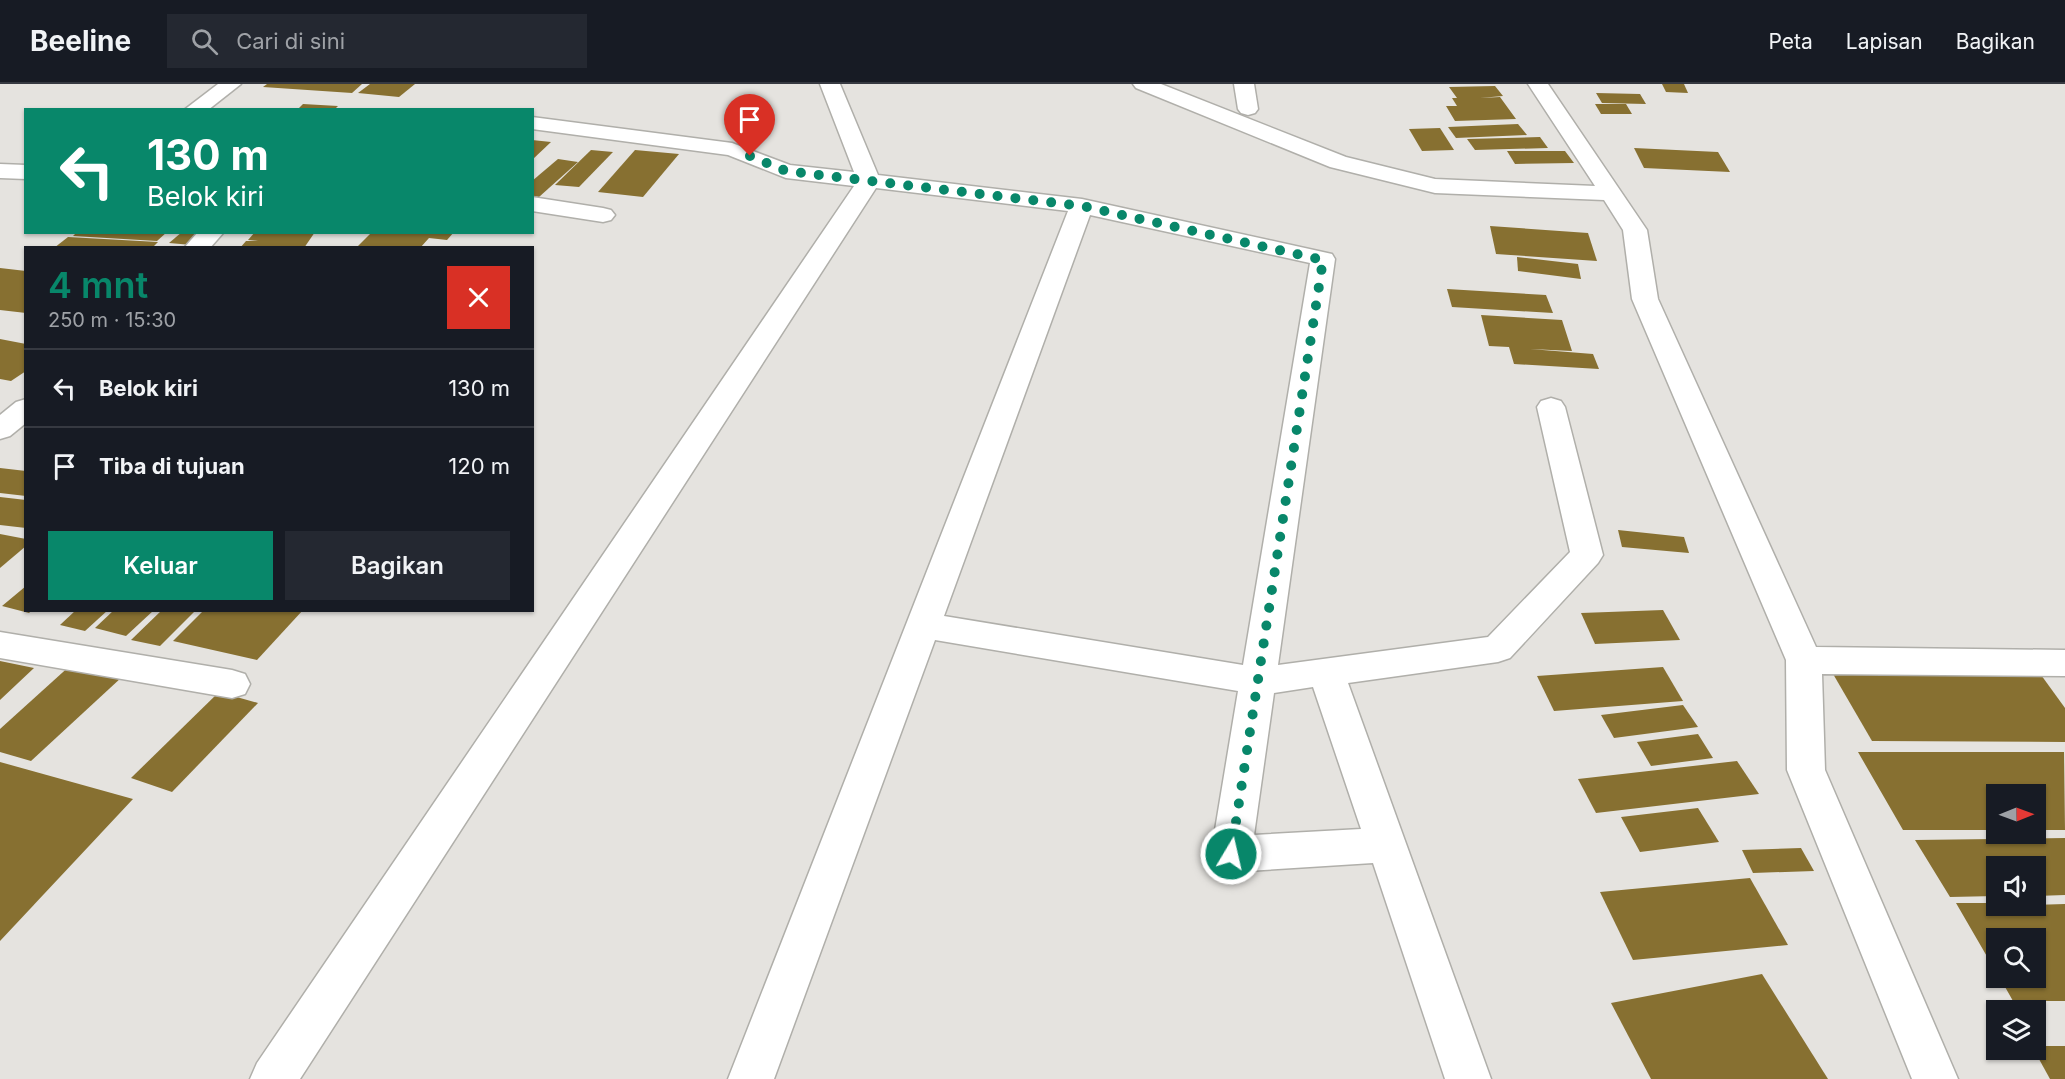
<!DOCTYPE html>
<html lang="id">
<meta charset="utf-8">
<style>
:root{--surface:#171b24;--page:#242831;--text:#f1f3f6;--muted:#9ea1a6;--line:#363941;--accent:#08876a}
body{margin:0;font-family:Inter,sans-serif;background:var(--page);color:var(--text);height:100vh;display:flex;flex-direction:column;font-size:22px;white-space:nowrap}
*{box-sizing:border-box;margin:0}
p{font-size:20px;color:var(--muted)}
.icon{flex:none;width:33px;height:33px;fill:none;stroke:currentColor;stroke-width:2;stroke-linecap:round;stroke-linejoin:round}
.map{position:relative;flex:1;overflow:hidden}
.details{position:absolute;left:24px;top:162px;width:510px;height:366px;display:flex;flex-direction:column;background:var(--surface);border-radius:0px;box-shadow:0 2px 4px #0004}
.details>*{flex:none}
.hud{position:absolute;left:24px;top:24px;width:510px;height:126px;border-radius:0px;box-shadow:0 2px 4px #0004;background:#08876a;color:#fff;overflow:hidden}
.needle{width:39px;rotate:89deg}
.tools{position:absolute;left:1986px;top:700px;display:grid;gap:12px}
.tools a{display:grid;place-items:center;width:60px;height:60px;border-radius:0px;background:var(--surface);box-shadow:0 2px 4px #0004;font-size:30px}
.pin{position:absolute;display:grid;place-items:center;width:51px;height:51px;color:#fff;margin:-62px -26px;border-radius:50% 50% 50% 0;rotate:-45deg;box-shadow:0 0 6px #0007}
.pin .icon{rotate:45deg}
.me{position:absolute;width:66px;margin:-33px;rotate:9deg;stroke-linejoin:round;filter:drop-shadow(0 0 4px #0008)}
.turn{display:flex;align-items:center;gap:21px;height:126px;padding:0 24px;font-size:27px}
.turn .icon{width:78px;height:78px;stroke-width:2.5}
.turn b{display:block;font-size:42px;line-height:51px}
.round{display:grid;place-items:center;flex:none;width:63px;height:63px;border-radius:0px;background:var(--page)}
.summary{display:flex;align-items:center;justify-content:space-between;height:102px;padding:0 24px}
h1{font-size:36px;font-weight:600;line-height:45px;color:var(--accent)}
.action{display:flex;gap:12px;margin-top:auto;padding:12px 24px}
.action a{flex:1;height:69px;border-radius:0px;background:var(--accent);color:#fff;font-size:24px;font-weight:600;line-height:69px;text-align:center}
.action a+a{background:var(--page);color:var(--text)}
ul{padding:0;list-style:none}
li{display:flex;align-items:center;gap:18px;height:78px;padding:0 24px;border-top:2px solid var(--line)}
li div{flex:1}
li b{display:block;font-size:22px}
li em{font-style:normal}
header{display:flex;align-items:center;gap:36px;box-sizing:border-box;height:84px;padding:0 30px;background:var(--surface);border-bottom:2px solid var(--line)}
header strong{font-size:28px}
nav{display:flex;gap:33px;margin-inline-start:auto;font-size:21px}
.search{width:420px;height:54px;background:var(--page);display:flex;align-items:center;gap:15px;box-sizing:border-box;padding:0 21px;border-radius:0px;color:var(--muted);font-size:22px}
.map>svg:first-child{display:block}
.building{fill:#877031}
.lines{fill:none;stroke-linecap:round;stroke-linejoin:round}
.minor-casing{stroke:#b0afaa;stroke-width:3}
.minor{fill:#fff;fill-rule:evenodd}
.route{stroke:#08876a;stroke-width:10;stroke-dasharray:0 18}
</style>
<header>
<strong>Beeline</strong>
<div class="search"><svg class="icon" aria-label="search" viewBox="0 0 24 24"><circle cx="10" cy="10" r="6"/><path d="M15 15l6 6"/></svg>Cari di sini</div>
<nav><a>Peta</a><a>Lapisan</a><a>Bagikan</a></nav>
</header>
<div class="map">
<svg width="2065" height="995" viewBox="0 0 2065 995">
<rect width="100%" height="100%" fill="#e5e3df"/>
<g class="building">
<path d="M267,0H362L352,9L263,3Z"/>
<path d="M370,0H415L399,13L358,9Z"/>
<path d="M1662,0H1684L1688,9L1666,8Z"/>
<path d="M1495,2L1503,12L1480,14L1500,13L1516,35L1455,37L1446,22H1457L1452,14H1457L1449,3Z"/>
<path d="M1596,9L1640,10L1646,20L1602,19Z"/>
<path d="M303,20L338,22L334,26H297Z"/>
<path d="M1595,20H1626L1632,30H1601Z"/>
<path d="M1518,40L1527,51L1456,54L1448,43Z"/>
<path d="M1440,44L1454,66L1422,67L1409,45Z"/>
<path d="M1540,53L1548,64L1475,66L1467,55Z"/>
<path d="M532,56L551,58L532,76Z"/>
<path d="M1634,64L1718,68L1730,88L1644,84Z"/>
<path d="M591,66L613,68L579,103L555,101Z"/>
<path d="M635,66L679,70L643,113L598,108Z"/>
<path d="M1507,67H1565L1574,79L1515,80Z"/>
<path d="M558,75L578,78L539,113L532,112V97Z"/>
<path d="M1490,142L1588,149L1597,177L1496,170Z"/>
<path d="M77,148H167L157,157L73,152Z"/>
<path d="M182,148H206L192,161L169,159Z"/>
<path d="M255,148H315L304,164H240L246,157H258L248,156Z"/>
<path d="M372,148H454L447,156L429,154L420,164H356Z"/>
<path d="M68,153L158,158L152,164H54Z"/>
<path d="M1517,173L1578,180L1581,195L1518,187Z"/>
<path d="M0,184L26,187V229L0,226Z"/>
<path d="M1447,205L1546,211L1553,229L1452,223Z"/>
<path d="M1481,231L1562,236L1572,267L1530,265L1593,270L1599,285L1514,280L1509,263L1489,262Z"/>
<path d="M0,255L26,260V287L11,297L0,295Z"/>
<path d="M0,384L26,387V412L0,409Z"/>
<path d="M0,413L26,416V444L0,441Z"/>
<path d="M1618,446L1684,453L1689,469L1622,463Z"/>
<path d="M0,450L26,455V462L0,484Z"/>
<path d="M26,502V526H32L29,529L2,522Z"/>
<path d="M76,526H108L85,547L60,541Z"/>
<path d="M114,526H154L126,552L95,544Z"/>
<path d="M162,526H196L160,562L131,556Z"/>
<path d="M204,526H303L257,576L173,557Z"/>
<path d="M1663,526L1680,556L1595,560L1581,529Z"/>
<path d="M0,577L34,584L0,616Z"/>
<path d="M73,579L122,593L31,677L0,668V645Z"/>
<path d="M1663,583L1683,617L1554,627L1537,592Z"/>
<path d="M1829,583L2036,584L2065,624V658L1872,657Z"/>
<path d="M219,608L258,619L172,708L131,694Z"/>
<path d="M1683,621L1698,643L1614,654L1601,631Z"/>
<path d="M1698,650L1713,674L1651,682L1637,658Z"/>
<path d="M1858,668H2064L2065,746H2036V711H1996V746H1903Z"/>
<path d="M1737,677L1759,710L1596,729L1578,695Z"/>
<path d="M0,678L133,715L0,857Z"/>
<path d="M1698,724L1719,758L1640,768L1621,733Z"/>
<path d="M2065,754V811L2036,812V783H1996V812L1950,813L1915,756Z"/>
<path d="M1801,764L1814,787L1753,789L1742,766Z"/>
<path d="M1750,794L1788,861L1633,876L1600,808Z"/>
<path d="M1956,819H1996V822L2065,820V917H2013L2000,894H2036V855H1996V888Z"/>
<path d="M1762,890L1828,995H1651L1611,919Z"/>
<path d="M2036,962H2065V995H2050L2034,966Z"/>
</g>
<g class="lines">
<g class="minor-casing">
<g id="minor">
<path d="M218,0H241L208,26H184Z"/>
<path d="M820,0H840L878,91L1082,115L1332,170L1335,175L1278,581L1488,553L1570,468L1537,323L1541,317L1551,314L1561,317L1565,323L1603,471L1598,479L1510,574L1498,578L1348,599L1491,995H1445L1373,779L1231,788L1217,782L1211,770L1238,607L935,556L774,995H728L1068,127L876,104L300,995H250L257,979L854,102L786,94L728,71L532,45V33L732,59L790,81L854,88ZM1090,131L1310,179L1243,581L944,532ZM1313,603L1361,745L1254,751L1274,609Z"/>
<path d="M1133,0H1161L1346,73L1435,95L1595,102L1528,0H1548L1647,146L1658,215L1816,563L2065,566V592L1822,590L1825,686L1958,995H1912L1787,686L1786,576L1632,215L1623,146L1604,116L1435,109L1330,83L1136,4Z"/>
<path d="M1234,0H1254L1258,25L1255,29L1248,31L1241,29L1238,25Z"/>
<path d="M0,80L26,81V95L0,94Z"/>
<path d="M532,113L603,124L611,126L615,131L611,136L603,138L532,127Z"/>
<path d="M198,148H224L210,164H184Z"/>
<path d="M26,315V339L10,352L0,355V331L16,318Z"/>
<path d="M0,548L232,586L245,590L250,600L245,610L232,614L0,574Z"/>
</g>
</g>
<use href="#minor" class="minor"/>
</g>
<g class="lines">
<path class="route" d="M750,72L786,87L1082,122L1323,176L1231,770"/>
</g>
</svg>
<div class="tools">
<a><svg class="needle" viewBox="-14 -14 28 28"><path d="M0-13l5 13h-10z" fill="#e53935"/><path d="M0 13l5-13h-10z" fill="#9ea1a6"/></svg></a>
<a><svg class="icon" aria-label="sound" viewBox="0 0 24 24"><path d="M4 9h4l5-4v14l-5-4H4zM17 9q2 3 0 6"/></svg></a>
<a><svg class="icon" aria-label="search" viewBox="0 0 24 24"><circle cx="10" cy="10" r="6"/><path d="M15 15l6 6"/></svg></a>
<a><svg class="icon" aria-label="layers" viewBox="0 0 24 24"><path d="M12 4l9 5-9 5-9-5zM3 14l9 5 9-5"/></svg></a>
</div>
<div class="pin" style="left:750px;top:72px;background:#d93025"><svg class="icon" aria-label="arrive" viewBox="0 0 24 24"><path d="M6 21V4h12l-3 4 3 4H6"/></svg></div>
<svg class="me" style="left:1231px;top:770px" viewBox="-20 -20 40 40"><circle r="17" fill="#08876a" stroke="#fff" stroke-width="3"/><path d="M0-11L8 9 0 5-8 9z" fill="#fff"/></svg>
<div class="hud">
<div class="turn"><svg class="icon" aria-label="left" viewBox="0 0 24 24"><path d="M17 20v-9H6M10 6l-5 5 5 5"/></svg><div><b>130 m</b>Belok kiri</div></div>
</div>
<section class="details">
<div class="summary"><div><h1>4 mnt</h1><p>250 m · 15:30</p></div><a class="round" style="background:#d93025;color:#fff"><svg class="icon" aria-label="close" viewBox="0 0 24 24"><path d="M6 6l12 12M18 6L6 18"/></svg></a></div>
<ul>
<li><svg class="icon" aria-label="left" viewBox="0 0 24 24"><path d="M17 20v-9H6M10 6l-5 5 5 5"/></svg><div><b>Belok kiri</b></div><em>130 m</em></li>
<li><svg class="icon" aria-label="arrive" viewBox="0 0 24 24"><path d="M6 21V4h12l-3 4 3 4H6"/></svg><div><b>Tiba di tujuan</b></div><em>120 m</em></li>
</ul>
<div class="action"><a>Keluar</a><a>Bagikan</a></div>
</section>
</div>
